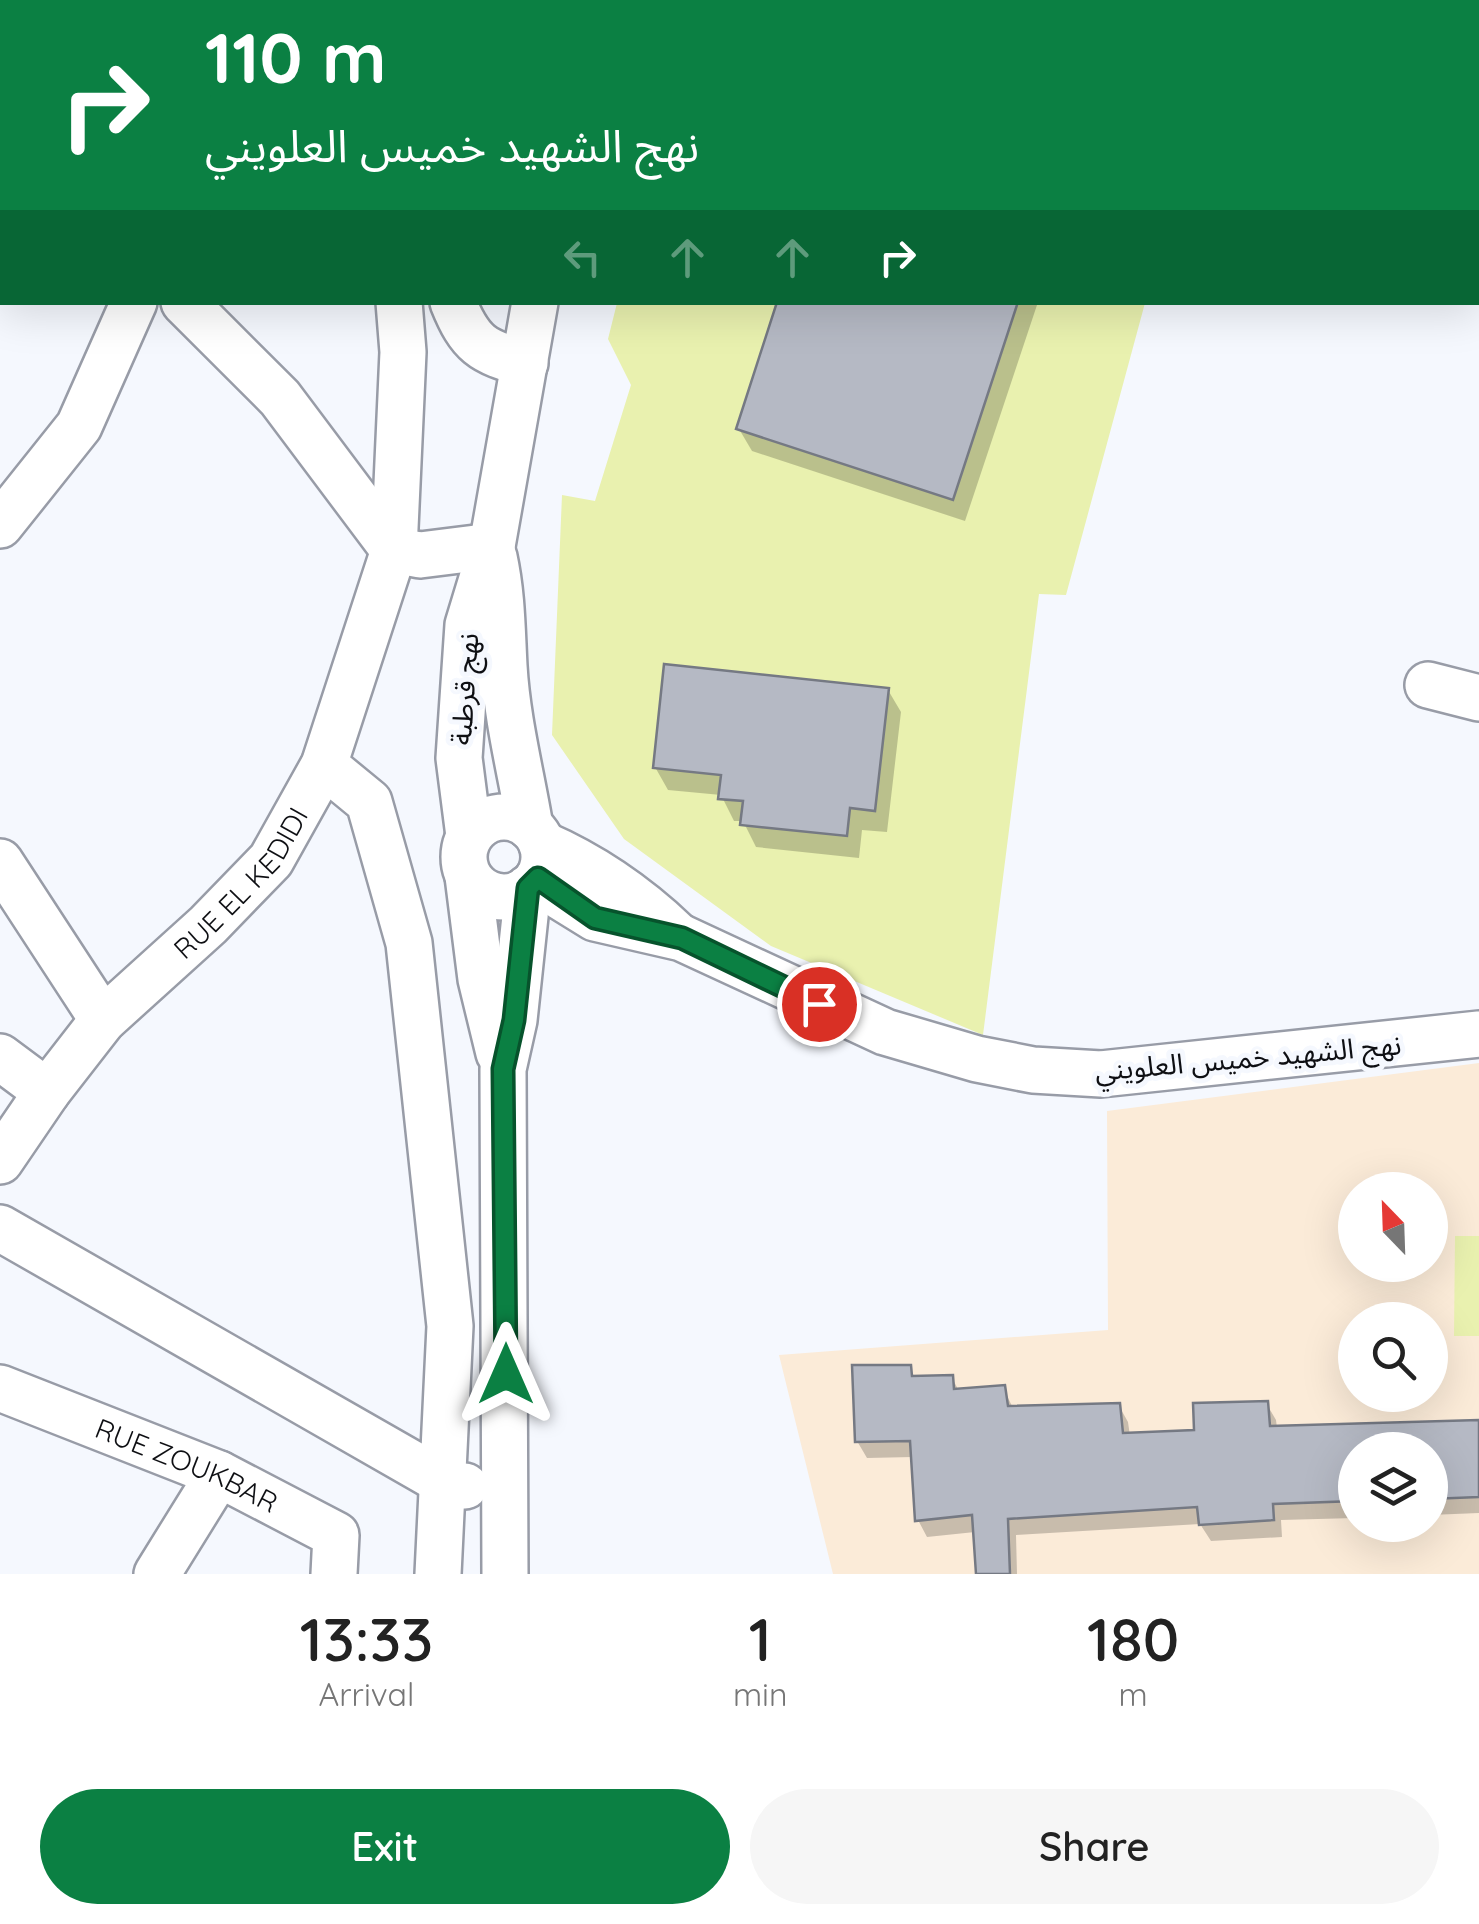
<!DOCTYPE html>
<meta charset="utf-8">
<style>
:root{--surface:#fff;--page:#f6f6f6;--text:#222;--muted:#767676;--accent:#0b8043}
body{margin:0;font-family:Quicksand,"Noto Sans Arabic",sans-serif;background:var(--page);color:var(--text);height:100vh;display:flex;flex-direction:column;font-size:38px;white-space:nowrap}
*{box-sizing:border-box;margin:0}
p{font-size:32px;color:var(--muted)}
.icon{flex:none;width:55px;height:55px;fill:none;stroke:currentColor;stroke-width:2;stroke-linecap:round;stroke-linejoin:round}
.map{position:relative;height:1574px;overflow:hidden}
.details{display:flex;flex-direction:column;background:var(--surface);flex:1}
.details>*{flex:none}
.banner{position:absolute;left:0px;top:0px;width:1480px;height:305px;box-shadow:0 10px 40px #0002;background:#0b8043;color:#fff;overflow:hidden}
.needle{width:65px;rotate:337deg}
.controls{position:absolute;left:1338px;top:1172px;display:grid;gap:20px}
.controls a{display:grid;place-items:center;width:110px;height:110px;border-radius:50%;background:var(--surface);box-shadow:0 10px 40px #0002;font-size:50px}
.pin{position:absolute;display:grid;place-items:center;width:85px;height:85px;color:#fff;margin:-42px;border:5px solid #fff;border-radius:50%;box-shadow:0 2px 10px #0007}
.me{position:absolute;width:110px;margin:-55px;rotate:0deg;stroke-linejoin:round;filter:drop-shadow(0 0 8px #0008)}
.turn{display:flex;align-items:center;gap:35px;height:210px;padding:0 40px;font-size:45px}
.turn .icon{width:130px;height:130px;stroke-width:2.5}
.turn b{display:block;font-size:70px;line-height:85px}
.lanes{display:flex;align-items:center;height:95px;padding:0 40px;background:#0003;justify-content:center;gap:50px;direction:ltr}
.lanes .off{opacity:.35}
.eta{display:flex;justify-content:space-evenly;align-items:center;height:170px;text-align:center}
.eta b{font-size:60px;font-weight:600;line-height:70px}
.primary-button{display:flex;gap:20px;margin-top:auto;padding:20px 40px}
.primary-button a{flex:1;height:115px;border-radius:60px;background:var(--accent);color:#fff;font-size:40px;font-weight:600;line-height:115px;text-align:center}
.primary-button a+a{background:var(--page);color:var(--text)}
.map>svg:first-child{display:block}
.education{fill:#fbebd8;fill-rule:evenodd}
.green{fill:#e9f1af}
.shadow{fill:#0003}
.building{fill:#b5b9c4;stroke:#757983;stroke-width:2.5}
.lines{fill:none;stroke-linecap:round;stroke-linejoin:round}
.minor-casing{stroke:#989ca7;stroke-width:50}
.major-casing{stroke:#989ca7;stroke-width:60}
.minor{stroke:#fff;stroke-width:45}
.major{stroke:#fff;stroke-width:55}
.route-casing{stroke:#07532c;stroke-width:25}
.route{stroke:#0b8043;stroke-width:18}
.labels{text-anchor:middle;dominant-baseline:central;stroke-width:10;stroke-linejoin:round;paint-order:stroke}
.street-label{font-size:28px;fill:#0e0f13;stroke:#f5f8fe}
</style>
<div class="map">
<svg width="1479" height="1574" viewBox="0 0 1479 1574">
<rect width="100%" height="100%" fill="#f5f8fe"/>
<path class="education" d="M1479,1063V1574H833L779,1355L1108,1330L1107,1111ZM1355,1190H1430V1265H1355ZM1355,1320H1430V1395H1355ZM1355,1450H1430V1525H1355Z"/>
<g class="green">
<path d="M617,303H1145L1066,595L1039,594L983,1035L771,946L624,839L552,735L562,495L595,501L631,385L608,339Z"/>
<path d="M1455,1236H1479V1336H1454Z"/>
</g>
<g class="shadow">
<path d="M978,0H1046L1045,2Z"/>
<path d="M1048,0H1167L1166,2Z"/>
<path d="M1203,0H1348L1350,2H1205Z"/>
<path d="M779,302H1038L965,521L752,451L739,429Z"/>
<path d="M888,690L901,712L887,832L862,830L859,858L756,847L743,821H734L721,795L668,790L655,767Z"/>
<path d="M909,1368L916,1379L952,1378L959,1391L1003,1388L1013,1408L1119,1406L1128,1422L1130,1436L1197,1432L1266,1403L1276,1420L1277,1428L1479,1422V1513L1430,1515V1450H1355V1518L1281,1520L1282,1537L1211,1541L1200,1524L1016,1535L1017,1574H979L975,1532L927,1537L918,1520L913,1457L867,1458L857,1441Z"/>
</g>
<g class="building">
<path d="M1066,0H1144L1065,2Z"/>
<path d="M1217,0H1335L1334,2Z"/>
<path d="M777,302H1018L953,500L736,429Z"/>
<path d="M664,664L889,688L875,811L850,808L847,836L740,825L743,801L718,799L721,775L653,768Z"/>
<path d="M852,1365H911L912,1376L953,1375L954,1389L1005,1385L1008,1406L1120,1403L1123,1433L1194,1430L1193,1403L1268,1401L1270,1426L1479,1420V1497L1430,1499V1450H1355V1501L1273,1504L1274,1520L1199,1525L1197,1507L1008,1519L1010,1574H976L972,1515L915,1521L910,1441L855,1442Z"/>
</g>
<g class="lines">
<g class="minor-casing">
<g id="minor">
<path d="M339,0L340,2"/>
<path d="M382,0V2"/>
<path d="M535,2V0"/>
<path d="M603,2V0"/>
<path d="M0,134L2,136"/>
<path d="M184,302L280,398L394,550"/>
<path d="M453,302C470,344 482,352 525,363"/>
<path d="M0,525L79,426L134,302"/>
<path d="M394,550L420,555L492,546"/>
<path d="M494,557C502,594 502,628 504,666C507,720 521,773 530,827"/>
<path d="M1428,685L1479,698"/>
<path d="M324,765L369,802L409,943L450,1326L438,1574"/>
<circle cx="504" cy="857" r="40"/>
<path d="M469,836L459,758L468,625L492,546L535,302"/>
<path d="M542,844C593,866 636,896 676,934"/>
<path d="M0,862L103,1020"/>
<path d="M468,876L481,979L499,1053"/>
<path d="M538,878L561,897L595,918L682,938L885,1032L977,1059L1033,1070L1101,1074L1479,1034"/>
<path d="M0,1057L47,1092"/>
<path id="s1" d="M0,1161L47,1092L103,1020L208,925L271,860L324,765L394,550L403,352L399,302"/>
<path d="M0,1228L451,1486H465"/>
<path id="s2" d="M0,1388L219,1474L336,1535L334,1574"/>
<path d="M157,1574L219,1474"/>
<path d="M505,1574L503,1069L514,1020L528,888"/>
</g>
</g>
<g class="major-casing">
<path id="major" d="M1450,0L1455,2"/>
</g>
<use href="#minor" class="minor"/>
<use href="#major" class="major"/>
</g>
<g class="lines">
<g class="route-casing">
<path id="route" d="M506,1374L503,1069L514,1020L528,888L538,878L595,918L682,938L819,1004"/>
</g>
<use href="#route" class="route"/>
</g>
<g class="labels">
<g class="street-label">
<text transform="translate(464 689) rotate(-86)">نهج قرطبة</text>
<text stroke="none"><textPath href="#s1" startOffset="370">RUE EL KEDIDI</textPath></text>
<text transform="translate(1248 1057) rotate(-5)">نهج الشهيد خميس العلويني</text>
<text stroke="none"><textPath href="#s2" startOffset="202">RUE ZOUKBAR</textPath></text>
</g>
</g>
</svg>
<div class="controls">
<a><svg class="needle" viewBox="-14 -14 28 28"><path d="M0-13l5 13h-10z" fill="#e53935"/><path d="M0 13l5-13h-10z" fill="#767676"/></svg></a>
<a><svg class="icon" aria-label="search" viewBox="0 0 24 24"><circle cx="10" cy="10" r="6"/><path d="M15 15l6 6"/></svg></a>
<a><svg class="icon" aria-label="layers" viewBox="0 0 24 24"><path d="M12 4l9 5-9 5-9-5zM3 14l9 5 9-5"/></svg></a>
</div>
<div class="pin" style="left:819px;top:1004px;background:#d93025"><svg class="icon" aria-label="arrive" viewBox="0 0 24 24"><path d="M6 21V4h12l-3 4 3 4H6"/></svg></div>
<svg class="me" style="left:506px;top:1374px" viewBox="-20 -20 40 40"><path d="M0-17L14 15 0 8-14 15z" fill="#0b8043" stroke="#fff" stroke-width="4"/></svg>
<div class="banner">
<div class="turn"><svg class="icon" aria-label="right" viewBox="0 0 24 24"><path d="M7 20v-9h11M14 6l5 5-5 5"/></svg><div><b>110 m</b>نهج الشهيد خميس العلويني</div></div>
<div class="lanes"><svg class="icon off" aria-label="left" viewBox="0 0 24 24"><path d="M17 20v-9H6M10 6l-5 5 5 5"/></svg><svg class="icon off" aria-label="ahead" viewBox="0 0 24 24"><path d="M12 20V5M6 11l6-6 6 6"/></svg><svg class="icon off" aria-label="ahead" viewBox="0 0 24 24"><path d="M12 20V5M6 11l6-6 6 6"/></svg><svg class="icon" aria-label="right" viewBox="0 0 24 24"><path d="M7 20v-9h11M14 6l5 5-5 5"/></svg></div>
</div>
</div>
<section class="details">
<div class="eta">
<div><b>13:33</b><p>Arrival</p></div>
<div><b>1</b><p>min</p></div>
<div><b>180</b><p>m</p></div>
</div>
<div class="primary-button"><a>Exit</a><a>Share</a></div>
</section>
